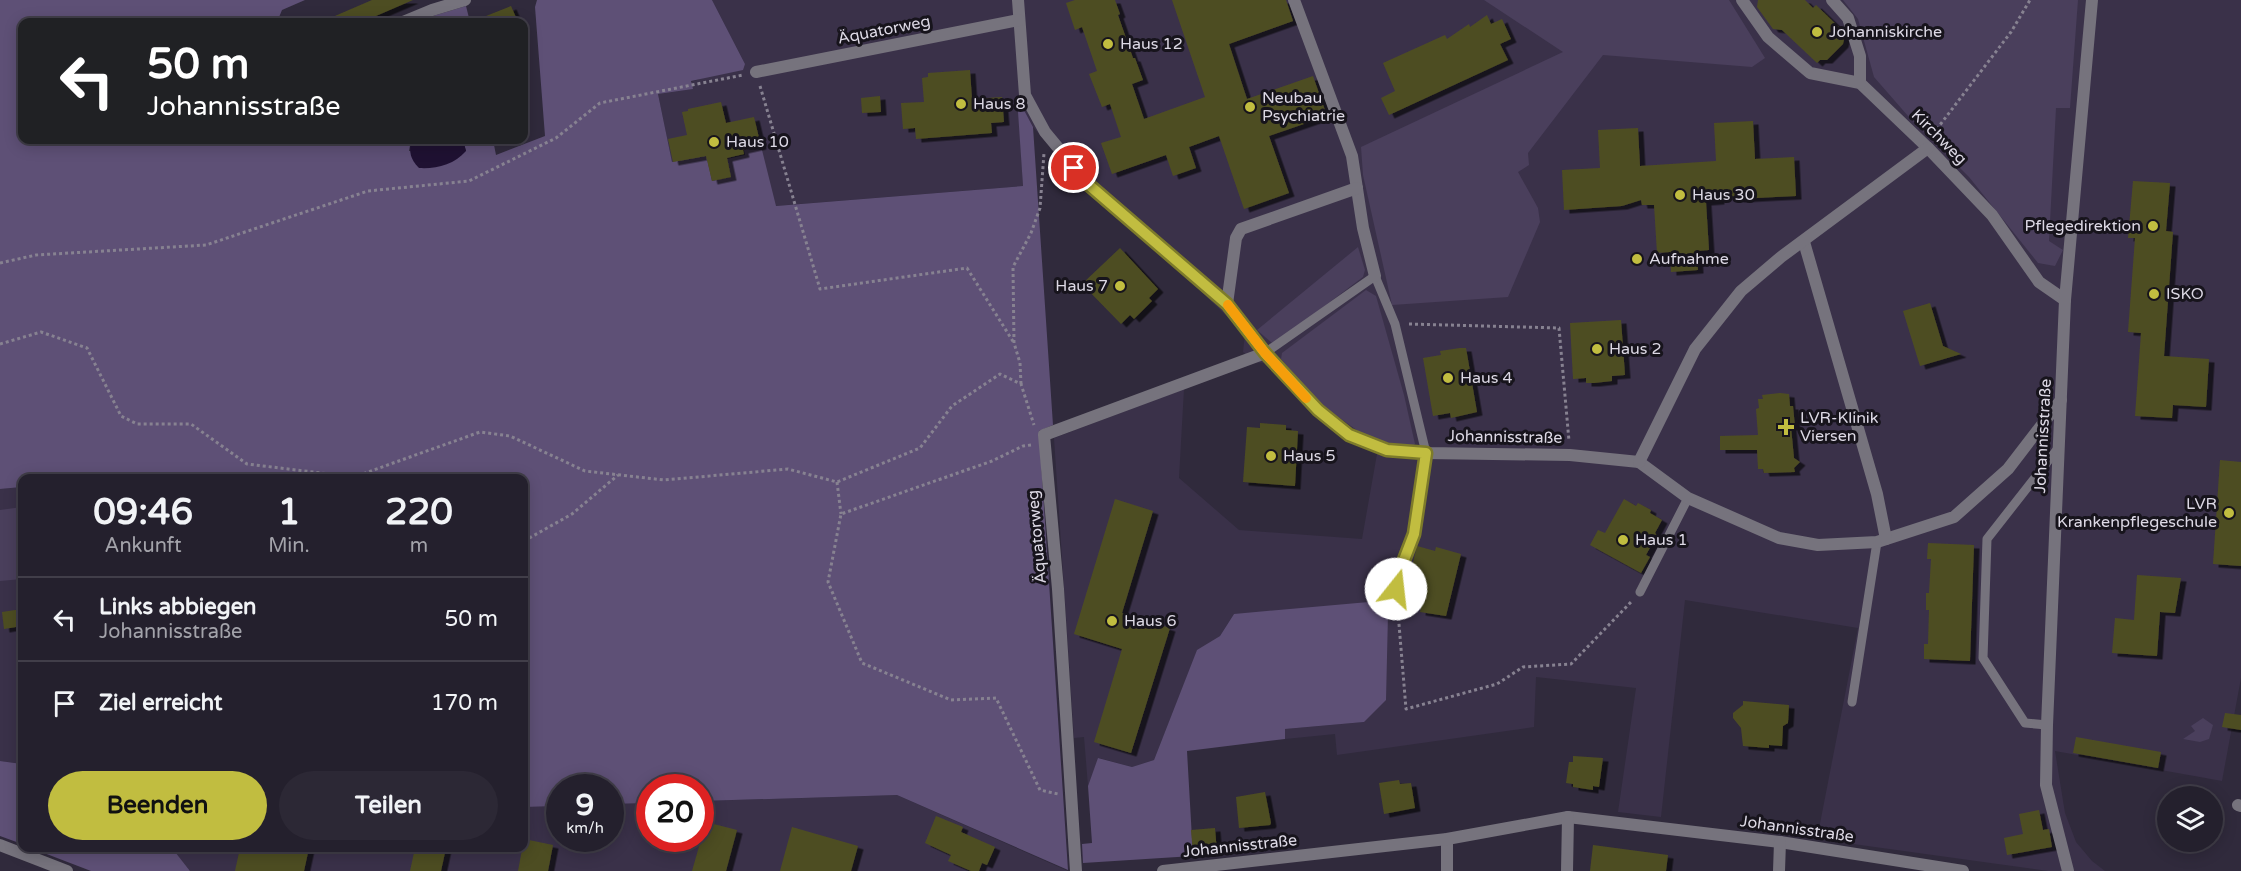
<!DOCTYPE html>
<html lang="de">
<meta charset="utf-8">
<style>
:root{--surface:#24202d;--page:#2c2835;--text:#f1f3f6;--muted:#a3a3aa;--line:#413e49;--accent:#c1bd40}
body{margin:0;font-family:"Varela Round",sans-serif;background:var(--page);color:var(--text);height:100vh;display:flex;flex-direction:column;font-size:22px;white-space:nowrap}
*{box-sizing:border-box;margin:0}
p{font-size:20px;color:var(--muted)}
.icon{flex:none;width:33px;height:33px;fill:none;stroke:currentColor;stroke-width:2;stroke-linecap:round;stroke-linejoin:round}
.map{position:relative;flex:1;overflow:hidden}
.sheet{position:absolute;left:18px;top:474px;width:510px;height:378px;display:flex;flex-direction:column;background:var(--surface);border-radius:12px;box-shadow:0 3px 15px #0003,0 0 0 2px var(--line)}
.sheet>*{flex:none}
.banner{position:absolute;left:18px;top:18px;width:510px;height:126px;border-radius:12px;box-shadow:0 3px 15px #0003,0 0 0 2px var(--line);background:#202124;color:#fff;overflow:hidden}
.buttons{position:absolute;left:2157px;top:786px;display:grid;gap:12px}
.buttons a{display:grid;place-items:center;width:66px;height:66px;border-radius:50%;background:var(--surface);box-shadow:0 3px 15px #0003,0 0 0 2px var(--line);font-size:30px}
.speed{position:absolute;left:546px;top:774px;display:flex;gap:12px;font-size:30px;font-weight:700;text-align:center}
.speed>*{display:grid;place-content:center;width:78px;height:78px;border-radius:50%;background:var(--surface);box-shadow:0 3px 15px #0003,0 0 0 2px var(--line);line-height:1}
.speed small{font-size:15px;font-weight:400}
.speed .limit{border:9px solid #d22;background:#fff;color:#111}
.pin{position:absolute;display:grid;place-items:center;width:51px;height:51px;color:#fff;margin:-26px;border:3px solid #fff;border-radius:50%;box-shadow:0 2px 6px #0007}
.me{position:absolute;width:66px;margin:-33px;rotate:16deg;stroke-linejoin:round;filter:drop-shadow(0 0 4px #0008)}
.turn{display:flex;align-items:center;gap:21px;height:126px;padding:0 30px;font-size:27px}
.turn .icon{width:78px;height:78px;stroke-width:2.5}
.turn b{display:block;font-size:42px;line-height:51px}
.eta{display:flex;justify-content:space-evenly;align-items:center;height:102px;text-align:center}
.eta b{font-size:36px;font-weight:700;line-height:42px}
.action{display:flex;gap:12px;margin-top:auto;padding:12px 30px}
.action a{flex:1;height:69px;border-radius:36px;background:var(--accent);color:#111;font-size:24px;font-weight:700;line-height:69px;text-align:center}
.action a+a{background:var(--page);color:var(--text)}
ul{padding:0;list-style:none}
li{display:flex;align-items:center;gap:18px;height:84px;padding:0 30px;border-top:2px solid var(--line)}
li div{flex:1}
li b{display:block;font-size:22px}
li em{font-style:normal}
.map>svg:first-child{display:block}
.built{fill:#3a3149}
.green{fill:#4a3f5c}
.forest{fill:#5e5076}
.water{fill:#1f1132}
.building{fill:#4e4d22;filter:url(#shadow)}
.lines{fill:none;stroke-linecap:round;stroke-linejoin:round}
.path{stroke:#878291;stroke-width:3;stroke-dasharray:3 3;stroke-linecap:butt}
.lane{stroke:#76737d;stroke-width:9}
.street{stroke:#76737d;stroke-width:12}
.route-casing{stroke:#7d7b2a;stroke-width:15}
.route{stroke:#c1bd40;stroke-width:10}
.slow{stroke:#f59e0b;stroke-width:10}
.poi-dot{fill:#c1bd40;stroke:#17141c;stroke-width:2}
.labels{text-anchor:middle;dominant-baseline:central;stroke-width:6;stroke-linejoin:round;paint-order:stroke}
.street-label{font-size:16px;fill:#ddd9e5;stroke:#17141c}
.poi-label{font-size:16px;fill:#ddd9e5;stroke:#17141c;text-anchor:start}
</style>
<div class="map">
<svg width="2241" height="871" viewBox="0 0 2241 871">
<defs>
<filter id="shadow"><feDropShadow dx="5.5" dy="3.5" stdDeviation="0" flood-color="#0009"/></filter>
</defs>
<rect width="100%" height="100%" fill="#302a3c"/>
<g class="built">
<path d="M712,0H2241V678L2222,781L2055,751L2065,813L2076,842L2092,861L2105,871H2048L1817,839L1858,628L1685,600L1661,817L1618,812L1636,688L1536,677L1534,727L1337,755L1335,734L1285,739V729L1364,722L1234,614L1220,636L1197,651L1154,760L1132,767L1099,758L1088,786L1084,737L1074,738L1054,438L1184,389L1179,478L1239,530L1362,539L1377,454L1346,438L1318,417L1264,363L1254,362L1243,352L1245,334L1181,272L1100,204L1033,127L1018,99L1023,186L775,206L744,151L745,155L731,177L711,181L706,154L672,163L658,94L692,89L691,82L745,64Z"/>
<path d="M22,487V764L0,761V489Z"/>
<path d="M897,795L1068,871H190L172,848H524V807L559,806L560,838H610L611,804L649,803L650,838H700L701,801Z"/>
</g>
<g class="green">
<path d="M1484,0H1729L1765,58L1752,67L1603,55L1528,153L1529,165L1518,172L1538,208L1540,222L1508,297L1392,305L1363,175L1361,147L1563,52Z"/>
<path d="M1843,0H2078L2070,108H2056L2049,241L2063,250L2055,266L2038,263L1969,177L1908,116L1874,77L1858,19Z"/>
<path d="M1358,247L1365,270L1363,277L1281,339L1272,343L1257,330Z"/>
<path d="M1366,290L1376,296L1404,395L1415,444L1409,449L1365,436L1320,404L1281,359L1282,353Z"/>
<path d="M22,507V579L0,581V510Z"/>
<path d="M2203,718L2213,725L2209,739L2200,742L2183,739L2195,731L2191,726Z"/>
</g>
<g class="forest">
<path d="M0,0H305L282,10L277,22H22V140H411L409,151H466L463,140H493L496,155L545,136L535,7L537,0H712L745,64L743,70L691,81L693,89L658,94L672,162L706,154L712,181L731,177L727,159L745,155L744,150L761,146L776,206L1023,186L1017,97L1033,127L1053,425L1039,431L1068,870L897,795L701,801L700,788H650L649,803L611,804L610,788H560L559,806L524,807V478H22V487L0,489Z"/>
<path d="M466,6L470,22H413Z"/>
<path d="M1380,601L1388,614L1386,700L1364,722L1285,729V739L1187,751L1193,856L1083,863L1082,844L1092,843L1088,786L1098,758L1132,767L1154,760L1197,650L1220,636L1234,614Z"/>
<path d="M0,761L22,764V844L0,836Z"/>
<path d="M31,848H172L190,871H91Z"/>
</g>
<path class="water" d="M411,140H463L466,151C454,165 436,169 419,168C410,159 409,152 411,140Z"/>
<g class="building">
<path d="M372,0H413L362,22H321Z"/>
<path d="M1075,0H1115L1120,14L1118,15L1133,58H1135L1143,80L1132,84L1144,119L1205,97L1172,0H1286L1293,21L1229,44L1247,99L1313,76L1327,116L1269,136L1289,193L1244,209L1219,136L1189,147L1196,168L1173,176L1166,155L1112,174L1101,143L1121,137L1110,104L1102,107L1089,74L1097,71L1082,27L1075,30L1066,3Z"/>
<path d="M1758,0H1805L1813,8L1816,5L1843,31L1845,35L1843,44L1827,60H1820L1817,63L1782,30L1773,29L1757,7Z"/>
<path d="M511,6L518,22H471Z"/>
<path d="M1487,15L1491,24L1502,19L1511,39L1500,44L1508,60L1389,115L1381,98L1395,91L1383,63L1445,35L1447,39L1469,24L1470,27Z"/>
<path d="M970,70L972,99L1002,97L1004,122L991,123L992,133L916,139L915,128L903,129L901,103L924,102L922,78L928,77V73Z"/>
<path d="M880,96L881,112L862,113L861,98Z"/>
<path d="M721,102L726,123L754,117L761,146L743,150L744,154L727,158L731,177L712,181L706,156L673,162L668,139L687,135L682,112L688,111V109Z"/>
<path d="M1753,121L1755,159L1794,157L1796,196L1739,199L1718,190L1719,201L1706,202L1709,250L1697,251L1698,270L1671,272L1670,252L1657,253L1654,205H1642L1641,200L1622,206L1564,210L1562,170L1600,168L1598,130L1638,128L1640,166L1716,161L1714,123Z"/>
<path d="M2133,181L2170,183L2166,231L2173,232L2164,356L2209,359L2206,407L2173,405L2172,418L2135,416L2141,333L2128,332L2135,238H2128Z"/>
<path d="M1120,248L1158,289L1149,298L1152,301L1134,319L1130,315L1121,324L1082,284Z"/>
<path d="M1930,303L1943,346L1961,354L1920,366L1903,311Z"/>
<path d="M1621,320L1625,375L1612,376V381L1594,383H1586V378L1573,379L1570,323Z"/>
<path d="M1460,348H1466L1477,412L1451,418L1450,413L1433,416L1423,358L1441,355L1440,351Z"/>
<path d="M1780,393L1789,394L1790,406H1793L1795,427H1791L1794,458L1800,462L1794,468L1795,472L1764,473L1763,469H1758L1757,450H1720V436L1758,435L1756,409L1759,408L1758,399H1763L1762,395Z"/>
<path d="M1260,423L1286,425V430L1298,431L1295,486L1243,482L1247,427L1260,428Z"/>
<path d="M2220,460L2241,462V566L2213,564Z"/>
<path d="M1115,499L1153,511L1122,613L1170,628L1131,753L1094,742L1122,649L1074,634Z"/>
<path d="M1624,499L1636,506L1638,503L1651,510L1650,513L1662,520L1655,533L1657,535L1646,555L1650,557L1641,573L1590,545L1598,530L1605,533Z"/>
<path d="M1928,543L1974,545L1970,661L1924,659V644H1928L1929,610H1926V593H1929L1931,559H1927Z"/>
<path d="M1417,546L1435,551L1436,547L1461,554L1446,616L1420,612L1421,607L1403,603Z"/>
<path d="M2137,575L2181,578L2175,613L2160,612L2157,656L2112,653L2115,618L2134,620Z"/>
<path d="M22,609V626L4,629L2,612Z"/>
<path d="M1743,701L1789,705L1788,723L1783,726L1782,746L1769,745V748L1743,746L1741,728L1733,718V713L1743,705Z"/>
<path d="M2225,713L2241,715V730L2222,727Z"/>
<path d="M2076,737L2161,752L2158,768L2073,753Z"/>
<path d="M1573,756L1603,758L1599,787L1593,786V790L1573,787V784L1566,783L1569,762H1573Z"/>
<path d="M1399,780L1400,784L1411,783L1415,808L1384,814L1379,783Z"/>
<path d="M1265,792L1271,823L1270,825L1239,828L1236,797Z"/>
<path d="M2039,810L2043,830L2049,829L2052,847L2007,855L2004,838L2023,834L2019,814Z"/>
<path d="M936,816L963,827L961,832L995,847L987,865L982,863L979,871H971L948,861L951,855L925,843Z"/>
<path d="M706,822L737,830L726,871H692Z"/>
<path d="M792,827L858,846L851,871H780Z"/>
<path d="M1215,828L1217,852L1193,854L1191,830Z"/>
<path d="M524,839L553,845L548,871H518Z"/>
<path d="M1593,845L1668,855L1666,871H1590Z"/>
<path d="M240,848H309L304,871H235Z"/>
<path d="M415,848H446L441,871H410Z"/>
</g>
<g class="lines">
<g class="path">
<path d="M760,86L820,289L967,268L1014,343"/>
<path d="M1933,134L2011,32L2030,0"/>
<path d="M0,263L36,255L206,245L368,191L469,181L556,138L600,103L743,75"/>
<path d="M1409,324L1559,328L1569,441"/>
<path d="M0,344L41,332L87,348L121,416L137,424H191L247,464L354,477L480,432L510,436L585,471L664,480L788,469L837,482L920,448L952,406L1000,374L1021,384L1034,425"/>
<path d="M1021,384L1020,363L1014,343L1013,267L1031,233L1040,208L1044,153"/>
<path d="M1031,445L1023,446L992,461L841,514L828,582L862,663L951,700L996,698L1040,790L1058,794"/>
<path d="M837,482L841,514"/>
<path d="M524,541L572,514L618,475"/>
<path d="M1397,600L1406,709L1497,684L1523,667L1571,664L1632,601"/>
</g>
<g class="lane">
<path d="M1265,353L1375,276L1395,324L1426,453L1414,534L1399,573L1396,589"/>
<path d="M1640,592L1688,498"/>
<path d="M1852,702L1877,542"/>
<path d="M2047,725L2025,723L1983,658L1987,539L2059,447"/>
</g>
<g class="street">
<path d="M1018,0L1025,95L1045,132L1089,185L1227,304L1265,353L1318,410L1349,435L1387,450L1426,453L1570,455L1639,462L1688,498L1779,538L1818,545L1877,542L1954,517L2008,469L2061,400"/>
<path d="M1294,0L1352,156L1363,228L1375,276"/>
<path d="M1742,0L1768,37L1810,73L1860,83L1928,148L1992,215L2039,282L2065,300"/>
<path d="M1832,0L1848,18L1860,56V83"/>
<path d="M403,22L432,10L465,0"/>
<path d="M756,72L1019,20"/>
<path d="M1804,242L1877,494L1886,539"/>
<path d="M1227,304L1236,238L1241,229L1357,188"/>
<path d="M1639,462L1695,349L1741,291L1781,257L1928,148"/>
<path d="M2238,805L2241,806"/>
<path d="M1447,839V871"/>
<path d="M0,845L67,871"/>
<path d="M1076,871L1058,589L1044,435L1265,353"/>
<path d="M1163,871L1447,839L1568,817L1780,842L1963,871"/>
<path d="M1567,871L1568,817"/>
<path d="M1779,871L1780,842"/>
<path d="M2068,871L2046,785L2047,725L2065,300L2092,0"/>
</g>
</g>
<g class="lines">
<g class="route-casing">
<path id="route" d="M1074,168L1089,185L1227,304L1265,353L1318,410L1349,435L1387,450L1426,453L1414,534L1399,573L1396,589"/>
</g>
<use href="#route" class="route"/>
<path class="slow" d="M1228,305L1265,353L1306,398"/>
</g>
<g class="poi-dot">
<circle cx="1817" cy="32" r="6"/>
<circle cx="1108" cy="44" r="6"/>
<circle cx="961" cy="104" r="6"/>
<circle cx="1250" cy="107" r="6"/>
<circle cx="714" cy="142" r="6"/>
<circle cx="1680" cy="195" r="6"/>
<circle cx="2153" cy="226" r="6"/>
<circle cx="1637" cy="259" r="6"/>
<circle cx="1120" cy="286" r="6"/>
<circle cx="2154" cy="294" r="6"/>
<circle cx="1597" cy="349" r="6"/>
<circle cx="1448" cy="378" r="6"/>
<path d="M1783 418h6v6h6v6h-6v6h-6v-6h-6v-6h6z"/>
<circle cx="1271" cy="456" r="6"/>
<circle cx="2229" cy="513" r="6"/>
<circle cx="1623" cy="540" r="6"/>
<circle cx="1112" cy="621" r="6"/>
</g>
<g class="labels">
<g class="street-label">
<text transform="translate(884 30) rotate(-11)">Äquatorweg</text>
<text transform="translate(1939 137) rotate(45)">Kirchweg</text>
<text transform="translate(2043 436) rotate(-87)">Johannisstraße</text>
<text transform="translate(1505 437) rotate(1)">Johannisstraße</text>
<text transform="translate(1037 537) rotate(-95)">Äquatorweg</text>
<text transform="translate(1797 829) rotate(8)">Johannisstraße</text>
<text transform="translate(1240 846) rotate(-6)">Johannisstraße</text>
</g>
<g class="poi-label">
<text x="1829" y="32">Johanniskirche</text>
<text x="1120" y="44">Haus 12</text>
<text x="1262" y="98">Neubau<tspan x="1262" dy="18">Psychiatrie</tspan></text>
<text x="973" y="104">Haus 8</text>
<text x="726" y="142">Haus 10</text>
<text x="1692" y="195">Haus 30</text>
<text x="2141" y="226" text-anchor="end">Pflegedirektion</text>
<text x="1649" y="259">Aufnahme</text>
<text x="1108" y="286" text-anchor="end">Haus 7</text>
<text x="2166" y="294">ISKO</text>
<text x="1609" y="349">Haus 2</text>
<text x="1460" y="378">Haus 4</text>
<text x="1800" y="418">LVR-Klinik<tspan x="1800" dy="18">Viersen</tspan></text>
<text x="1283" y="456">Haus 5</text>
<text x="2217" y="504" text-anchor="end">LVR<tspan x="2217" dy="18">Krankenpflegeschule</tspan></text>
<text x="1635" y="540">Haus 1</text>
<text x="1124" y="621">Haus 6</text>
</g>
</g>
</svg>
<div class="buttons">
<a><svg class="icon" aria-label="layers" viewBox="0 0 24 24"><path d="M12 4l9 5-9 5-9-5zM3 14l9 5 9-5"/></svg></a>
</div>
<div class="speed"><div>9<small>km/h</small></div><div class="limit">20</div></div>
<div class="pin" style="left:1074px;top:168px;background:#d93025"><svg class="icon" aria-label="arrive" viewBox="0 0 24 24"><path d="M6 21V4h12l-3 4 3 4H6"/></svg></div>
<svg class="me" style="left:1396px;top:589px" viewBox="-20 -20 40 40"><circle r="19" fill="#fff"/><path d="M0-13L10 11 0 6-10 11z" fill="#c1bd40"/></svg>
<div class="banner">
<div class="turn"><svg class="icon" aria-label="left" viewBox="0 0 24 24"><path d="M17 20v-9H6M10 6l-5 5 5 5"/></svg><div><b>50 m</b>Johannisstraße</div></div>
</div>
<section class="sheet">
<div class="eta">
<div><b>09:46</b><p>Ankunft</p></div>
<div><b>1</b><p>Min.</p></div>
<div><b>220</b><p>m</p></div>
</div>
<ul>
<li><svg class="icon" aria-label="left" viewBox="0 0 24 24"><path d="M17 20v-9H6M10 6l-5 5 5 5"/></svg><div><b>Links abbiegen</b><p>Johannisstraße</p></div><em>50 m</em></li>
<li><svg class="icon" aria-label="arrive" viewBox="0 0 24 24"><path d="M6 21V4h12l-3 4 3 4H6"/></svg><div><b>Ziel erreicht</b></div><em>170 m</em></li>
</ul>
<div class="action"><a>Beenden</a><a>Teilen</a></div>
</section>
</div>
